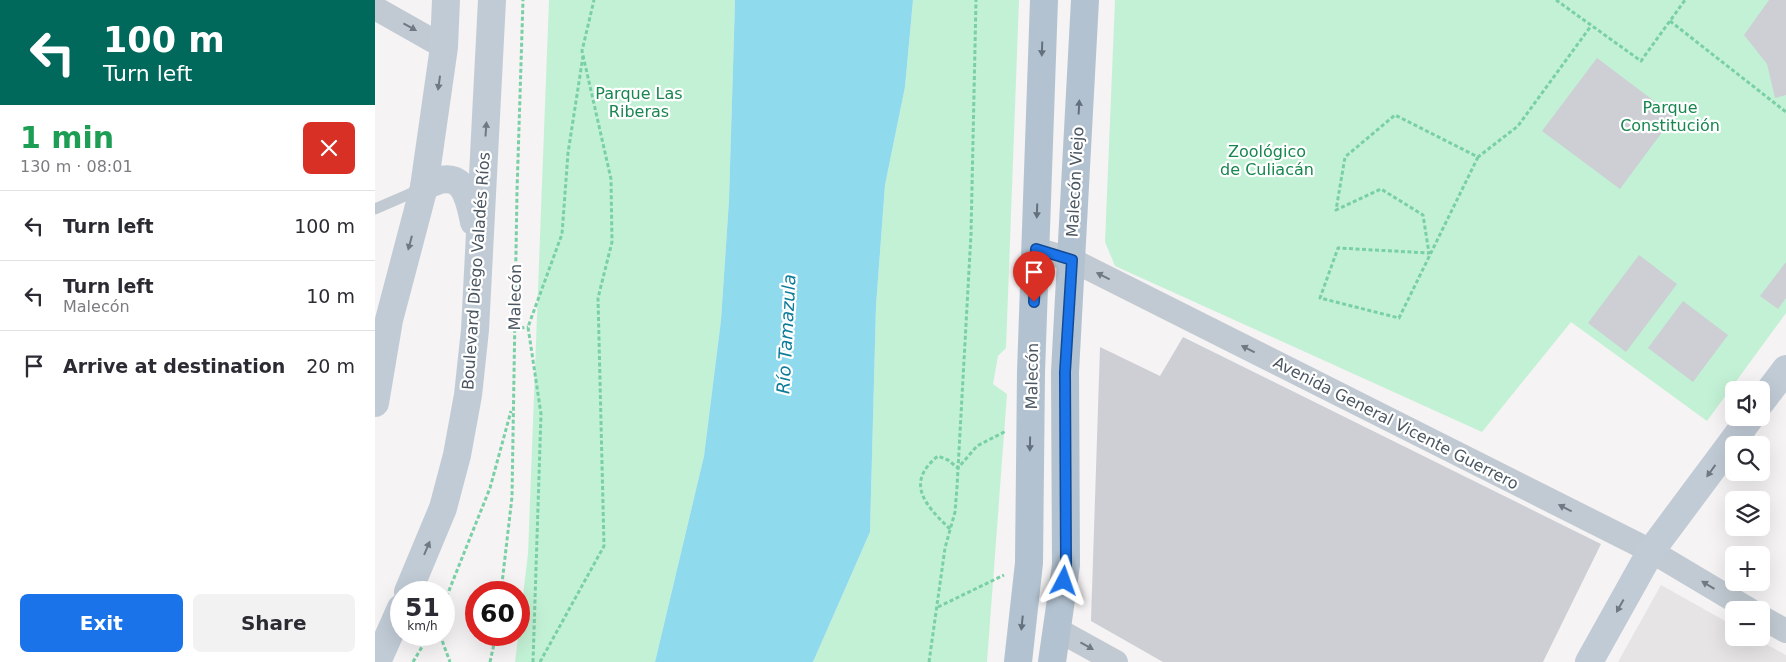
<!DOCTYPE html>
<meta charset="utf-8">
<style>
:root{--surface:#fff;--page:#f2f2f3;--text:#2b2b33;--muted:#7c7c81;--line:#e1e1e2;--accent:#1a73e8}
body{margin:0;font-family:"DejaVu Sans",sans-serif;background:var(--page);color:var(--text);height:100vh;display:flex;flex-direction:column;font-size:19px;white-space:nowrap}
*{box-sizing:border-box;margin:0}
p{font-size:16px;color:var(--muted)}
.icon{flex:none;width:28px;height:28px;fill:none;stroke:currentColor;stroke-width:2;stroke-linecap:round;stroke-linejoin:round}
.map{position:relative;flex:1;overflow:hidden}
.details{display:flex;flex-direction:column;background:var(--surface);width:375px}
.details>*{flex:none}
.top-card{background:#00695c;color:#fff;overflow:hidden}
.tools{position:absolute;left:1350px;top:381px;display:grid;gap:10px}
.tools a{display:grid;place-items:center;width:45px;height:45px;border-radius:8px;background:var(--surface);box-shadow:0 5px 20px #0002;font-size:25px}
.speed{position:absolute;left:15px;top:581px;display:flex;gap:10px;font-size:25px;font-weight:700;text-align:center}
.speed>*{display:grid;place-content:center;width:65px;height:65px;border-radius:50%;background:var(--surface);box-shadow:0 5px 20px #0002;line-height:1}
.speed small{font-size:12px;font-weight:400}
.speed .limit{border:8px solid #d22;background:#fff;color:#111}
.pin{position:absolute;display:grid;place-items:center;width:42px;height:42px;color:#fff;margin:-51px -21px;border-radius:50% 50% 50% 0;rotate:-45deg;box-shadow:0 0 5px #0007}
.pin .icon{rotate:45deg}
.me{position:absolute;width:55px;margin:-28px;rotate:4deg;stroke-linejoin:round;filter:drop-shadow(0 0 4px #0008)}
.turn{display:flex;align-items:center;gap:18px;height:105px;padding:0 20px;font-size:22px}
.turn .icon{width:65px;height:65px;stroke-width:2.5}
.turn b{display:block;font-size:35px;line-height:42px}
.round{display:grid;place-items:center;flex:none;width:52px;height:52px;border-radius:8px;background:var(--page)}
.summary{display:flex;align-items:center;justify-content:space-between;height:85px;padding:0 20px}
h1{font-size:30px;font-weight:600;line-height:38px;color:#1e9e55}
.primary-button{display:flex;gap:10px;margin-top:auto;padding:10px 20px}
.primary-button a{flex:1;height:58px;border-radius:8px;background:var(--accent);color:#fff;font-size:20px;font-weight:600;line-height:58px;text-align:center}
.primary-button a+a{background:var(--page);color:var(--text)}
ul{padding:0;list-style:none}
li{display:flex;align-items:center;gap:15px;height:70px;padding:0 20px;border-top:1px solid var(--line)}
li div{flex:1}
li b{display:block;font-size:19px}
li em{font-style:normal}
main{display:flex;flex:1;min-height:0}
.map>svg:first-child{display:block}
.education{fill:#e6e4e5}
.green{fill:#c3f1d5}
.water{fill:#90daee}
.building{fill:#cdcfd5}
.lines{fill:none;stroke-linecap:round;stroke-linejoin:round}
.path{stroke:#7ad0a6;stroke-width:3;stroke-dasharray:4 2.5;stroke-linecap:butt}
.service{stroke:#c1cad2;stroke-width:11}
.minor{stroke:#c1cad2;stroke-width:24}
.secondary{stroke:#c1cbd6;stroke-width:28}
.primary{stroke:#b3c2d1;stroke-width:28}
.oneway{fill:#6e7983}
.oneway2{fill:#64717d}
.oneway3{fill:#6e7984}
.route-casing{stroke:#114b97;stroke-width:12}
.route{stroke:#1a73e8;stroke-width:9}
.labels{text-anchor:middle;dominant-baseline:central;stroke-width:4.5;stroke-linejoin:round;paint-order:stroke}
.park-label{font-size:16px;fill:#17864f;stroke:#fff}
.street-label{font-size:16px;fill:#4a5661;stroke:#fff}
.water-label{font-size:18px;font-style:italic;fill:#0c7c9b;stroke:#fff}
</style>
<main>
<section class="details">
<div class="top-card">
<div class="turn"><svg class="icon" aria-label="left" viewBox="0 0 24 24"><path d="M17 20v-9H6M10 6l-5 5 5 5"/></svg><div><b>100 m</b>Turn left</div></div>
</div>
<div class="summary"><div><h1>1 min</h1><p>130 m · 08:01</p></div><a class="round" style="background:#d93025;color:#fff"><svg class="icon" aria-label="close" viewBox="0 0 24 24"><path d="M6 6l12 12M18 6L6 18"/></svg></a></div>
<ul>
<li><svg class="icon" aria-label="left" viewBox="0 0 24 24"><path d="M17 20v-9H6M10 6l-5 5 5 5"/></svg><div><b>Turn left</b></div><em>100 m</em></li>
<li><svg class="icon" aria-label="left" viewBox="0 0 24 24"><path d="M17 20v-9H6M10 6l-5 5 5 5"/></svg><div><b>Turn left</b><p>Malecón</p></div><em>10 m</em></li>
<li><svg class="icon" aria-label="arrive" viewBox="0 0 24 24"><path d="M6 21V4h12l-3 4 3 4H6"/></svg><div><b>Arrive at destination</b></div><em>20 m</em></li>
</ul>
<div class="primary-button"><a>Exit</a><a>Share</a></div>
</section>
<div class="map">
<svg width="1411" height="662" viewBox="0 0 1411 662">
<rect width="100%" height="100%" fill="#f5f3f3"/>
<path class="education" d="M1286,585L1359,626V638H1380L1411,655V662H1243Z"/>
<g class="green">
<path d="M174,0H360L354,200L346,320L329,456L280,662H140L153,554Z"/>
<path d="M538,0H644L631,348L623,356L618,384L632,394L612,662H438L495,532L501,306L510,185L530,87Z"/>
<path d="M740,0H1411V313L1332,421L1196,322L1107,432L740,266L730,242Z"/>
</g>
<path class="water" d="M360,0H538L530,87L510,185L501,306L495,532L438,662H280L329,456L346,320L354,200Z"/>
<g class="building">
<path d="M1394,0H1411V95L1400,98L1392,64L1369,35Z"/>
<path d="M1222,58L1299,116L1245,189L1167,131Z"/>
<path d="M1264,255L1302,284L1251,352L1213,323Z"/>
<path d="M1411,262V298L1403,309L1385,296Z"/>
<path d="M1308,301L1353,335L1318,382L1273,348Z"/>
<path d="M808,337L1226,544L1168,662H788L716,621L725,347L785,376Z"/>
</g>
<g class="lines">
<g class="path">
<path d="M1181,0L1266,61L1310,0"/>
<path d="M1295,21L1411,112"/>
<path d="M1103,157L1024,318L945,298L963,248L1054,253L1048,215L1006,189L961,210L970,157L1020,115L1103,157L1143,126L1216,26"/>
<path d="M139,329L153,327"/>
<path d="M575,529C551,506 529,483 563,456L573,460L583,468L602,446L631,431"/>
<path d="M126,592L137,497L142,191L148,0"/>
<path d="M69,603L115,488L136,411"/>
<path d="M563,607L629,575"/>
<path d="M65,635L75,662"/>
<path d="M38,662L54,635"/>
<path d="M115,662L121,635"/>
<path d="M158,662L166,414L153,327L187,234L193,153L208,56"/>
<path d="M165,662L229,546L223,298L237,242L236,179L207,51L219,0"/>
<path d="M554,662L570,548L580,512L582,487L596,234L601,0"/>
</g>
<path class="service" d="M0,209L46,189"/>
<g class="minor">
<path d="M0,8L69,47"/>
<path d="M661,249L697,260L1276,551L1375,610"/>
<path d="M1386,617L1411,631"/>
<path d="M683,630L741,662"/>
</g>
<g class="secondary">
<path d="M49,187C86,166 93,191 99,222"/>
<path d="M1386,402L1411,369"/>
<path d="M0,403L14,320L49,187L69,47L71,0"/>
<path d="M33,592L68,508L82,455L93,395L100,330L117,0"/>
<path d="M2,662L26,608"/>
<path d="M1214,662L1276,551L1375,418"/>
</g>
<g class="primary">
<path d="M643,662L654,563L656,372L669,0"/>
<path d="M677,662L691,565L690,372L710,0"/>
</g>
</g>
<defs><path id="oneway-solid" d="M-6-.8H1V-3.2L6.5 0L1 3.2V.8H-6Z" transform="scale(1.25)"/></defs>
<g class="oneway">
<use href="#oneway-solid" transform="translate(35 27) rotate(29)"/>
<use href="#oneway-solid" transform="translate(728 276) rotate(-153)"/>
<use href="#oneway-solid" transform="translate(873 349) rotate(-153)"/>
<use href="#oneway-solid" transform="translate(1190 508) rotate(-153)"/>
<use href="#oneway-solid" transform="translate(1333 585) rotate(-149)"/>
<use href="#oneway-solid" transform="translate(712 646) rotate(29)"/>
</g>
<g class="oneway2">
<use href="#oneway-solid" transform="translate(667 49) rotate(92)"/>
<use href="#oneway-solid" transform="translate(704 107) rotate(-87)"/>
<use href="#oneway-solid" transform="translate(662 211) rotate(92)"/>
<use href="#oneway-solid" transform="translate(655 444) rotate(91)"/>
<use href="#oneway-solid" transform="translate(647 623) rotate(96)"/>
</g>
<g class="oneway3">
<use href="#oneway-solid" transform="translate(64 83) rotate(98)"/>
<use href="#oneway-solid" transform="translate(111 129) rotate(-86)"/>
<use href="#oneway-solid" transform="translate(35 243) rotate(105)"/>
<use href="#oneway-solid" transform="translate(1336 471) rotate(126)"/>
<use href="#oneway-solid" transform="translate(52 548) rotate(-67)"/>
<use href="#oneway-solid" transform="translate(1245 606) rotate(119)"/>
</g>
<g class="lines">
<g class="route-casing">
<path id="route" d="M659,302L661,249L697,260L690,372L691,565L689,581"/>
</g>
<use href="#route" class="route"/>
</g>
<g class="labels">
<g class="park-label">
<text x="264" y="93">Parque Las<tspan x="264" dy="18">Riberas</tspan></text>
<text x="1295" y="107">Parque<tspan x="1295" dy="18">Constitución</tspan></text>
<text x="892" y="151">Zoológico<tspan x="892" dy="18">de Culiacán</tspan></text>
</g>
<g class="street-label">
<text transform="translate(700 182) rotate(-87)">Malecón Viejo</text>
<text transform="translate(101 271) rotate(-86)">Boulevard Diego Valadés Ríos</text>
<text transform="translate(140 297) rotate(-89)">Malecón</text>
<text transform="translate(657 376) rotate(-89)">Malecón</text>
<text transform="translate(1021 423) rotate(27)">Avenida General Vicente Guerrero</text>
</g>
<g class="water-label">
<text transform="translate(411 334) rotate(-87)">Río Tamazula</text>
</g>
</g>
</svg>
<div class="tools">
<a><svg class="icon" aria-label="sound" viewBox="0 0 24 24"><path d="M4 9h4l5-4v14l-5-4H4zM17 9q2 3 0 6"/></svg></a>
<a><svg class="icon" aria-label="search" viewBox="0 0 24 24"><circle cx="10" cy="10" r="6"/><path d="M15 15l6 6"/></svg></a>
<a><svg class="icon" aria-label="layers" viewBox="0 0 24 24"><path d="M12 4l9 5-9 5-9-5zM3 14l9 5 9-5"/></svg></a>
<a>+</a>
<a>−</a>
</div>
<div class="speed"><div>51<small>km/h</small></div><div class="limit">60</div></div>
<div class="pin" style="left:659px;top:302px;background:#d93025"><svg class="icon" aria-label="arrive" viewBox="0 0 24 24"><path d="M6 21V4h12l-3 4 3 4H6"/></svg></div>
<svg class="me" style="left:689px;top:581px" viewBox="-20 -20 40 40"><path d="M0-17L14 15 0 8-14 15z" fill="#1a73e8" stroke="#fff" stroke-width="4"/></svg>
</div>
</main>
